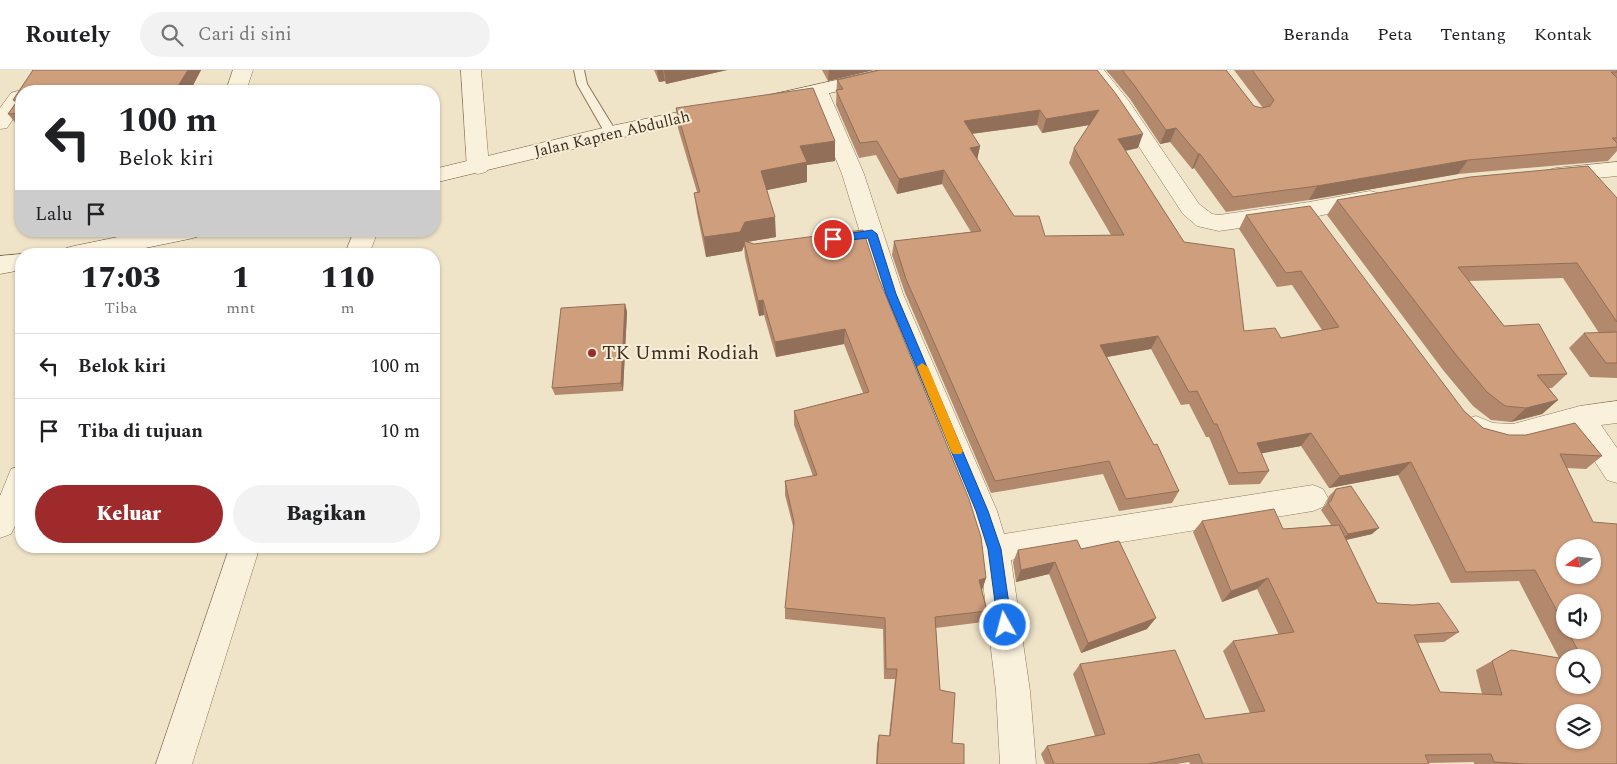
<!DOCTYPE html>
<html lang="id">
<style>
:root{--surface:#fff;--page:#f2f2f2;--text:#202124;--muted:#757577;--line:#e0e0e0;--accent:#9e2a2b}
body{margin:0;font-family:Spectral,serif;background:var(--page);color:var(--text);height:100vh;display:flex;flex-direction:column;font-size:19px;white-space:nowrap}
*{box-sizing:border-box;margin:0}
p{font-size:16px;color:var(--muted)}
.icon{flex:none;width:28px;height:28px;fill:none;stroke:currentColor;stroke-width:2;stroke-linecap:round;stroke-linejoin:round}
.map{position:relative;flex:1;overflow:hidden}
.sheet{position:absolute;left:15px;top:178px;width:425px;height:305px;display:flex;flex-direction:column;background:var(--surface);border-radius:20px;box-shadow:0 1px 4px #0004}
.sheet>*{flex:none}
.guide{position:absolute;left:15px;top:15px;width:425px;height:152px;border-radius:20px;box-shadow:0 1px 4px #0004;background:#fff;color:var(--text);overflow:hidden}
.needle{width:32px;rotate:256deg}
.controls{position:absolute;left:1556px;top:469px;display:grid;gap:10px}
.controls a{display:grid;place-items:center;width:45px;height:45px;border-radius:50%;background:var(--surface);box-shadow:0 1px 4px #0004;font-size:25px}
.pin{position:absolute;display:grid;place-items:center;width:42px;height:42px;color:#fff;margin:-21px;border:2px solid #fff;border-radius:50%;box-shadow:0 1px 5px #0007}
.me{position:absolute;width:55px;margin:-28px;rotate:353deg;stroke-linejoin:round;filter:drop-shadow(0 0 4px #0008)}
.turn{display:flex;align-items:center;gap:18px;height:105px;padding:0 20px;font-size:22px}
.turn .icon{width:65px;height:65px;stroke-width:2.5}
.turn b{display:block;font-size:35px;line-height:42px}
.then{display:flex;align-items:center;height:48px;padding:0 20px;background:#0003;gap:10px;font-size:19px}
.eta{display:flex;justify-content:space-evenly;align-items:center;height:85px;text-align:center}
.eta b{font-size:30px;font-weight:800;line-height:35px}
.button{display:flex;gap:10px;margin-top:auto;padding:10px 20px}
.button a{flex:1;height:58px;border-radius:30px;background:var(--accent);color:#fff;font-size:20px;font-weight:800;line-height:58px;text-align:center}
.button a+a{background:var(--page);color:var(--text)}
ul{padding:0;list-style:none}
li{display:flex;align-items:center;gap:15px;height:65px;padding:0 20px;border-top:1px solid var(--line)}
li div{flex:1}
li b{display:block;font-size:19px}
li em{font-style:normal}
header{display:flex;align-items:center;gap:30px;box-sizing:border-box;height:70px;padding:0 25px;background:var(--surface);border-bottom:1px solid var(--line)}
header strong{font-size:24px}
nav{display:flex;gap:28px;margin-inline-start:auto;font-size:18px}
.search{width:350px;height:45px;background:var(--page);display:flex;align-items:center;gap:12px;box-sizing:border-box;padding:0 18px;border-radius:28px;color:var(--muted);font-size:19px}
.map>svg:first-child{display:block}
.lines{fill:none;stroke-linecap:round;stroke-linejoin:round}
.lane-casing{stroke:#8d765c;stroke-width:2}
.street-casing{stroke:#8d765c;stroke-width:1}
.secondary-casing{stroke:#6f573f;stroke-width:1}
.lane{fill:#faf1dc;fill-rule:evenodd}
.street{fill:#faf1dc;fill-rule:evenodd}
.secondary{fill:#faf1dc;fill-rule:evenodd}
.wall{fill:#b2896c;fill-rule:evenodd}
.shaded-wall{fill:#916f58}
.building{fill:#cf9f7d;stroke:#916f58;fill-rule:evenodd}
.route{fill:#1a73e8;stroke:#114b97}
.slow{fill:#f59e0b}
.poi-dot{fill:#9e2a2b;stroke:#f7eed8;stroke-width:2}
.labels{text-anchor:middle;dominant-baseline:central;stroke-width:4;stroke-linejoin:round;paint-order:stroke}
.far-street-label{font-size:16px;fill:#3d2e20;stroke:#f7eed8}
.poi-label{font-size:20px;fill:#3d2e20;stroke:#f7eed8;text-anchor:start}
</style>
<header>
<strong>Routely</strong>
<div class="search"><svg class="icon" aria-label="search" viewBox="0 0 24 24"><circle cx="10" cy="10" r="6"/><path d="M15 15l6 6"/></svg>Cari di sini</div>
<nav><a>Beranda</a><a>Peta</a><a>Tentang</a><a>Kontak</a></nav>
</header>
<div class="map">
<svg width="1617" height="694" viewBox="0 0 1617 694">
<rect width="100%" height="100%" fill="#f0e4c8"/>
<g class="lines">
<g class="lane-casing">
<path id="lane" d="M574,0H584L587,14L617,63L615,66H607L605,63L577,14Z"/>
</g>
<g class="street-casing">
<g id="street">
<path d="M233,0H253L246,21H226Z"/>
<path d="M461,0H481L489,97L486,102L478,104L470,102L467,97Z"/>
<path d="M1084,0H1104L1128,30L1199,134L1212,144L1219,145L1309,132L1370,121L1378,123L1381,128L1378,133L1370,135L1309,148L1219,161L1197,156L1183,144L1113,37Z"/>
<path d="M818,15L825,17L828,21L864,104L903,224L997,441L1004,464L1313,415L1323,419L1328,428L1323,437L1313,441L1011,490L1030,621L1036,694H1000L996,621L979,479L967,441L879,224L842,104L808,21L811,17Z"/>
<path d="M18,21L21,22V37L7,58L0,59V38L11,23Z"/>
<path d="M1617,92V106L1556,112L1548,110L1545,105L1548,100L1556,98Z"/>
<path d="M354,161H378L369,184H345Z"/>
<path d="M1617,331V353L1601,355L1617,378V413L1607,410L1574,360C1545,368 1481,394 1462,357L1466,349L1476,346L1493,353L1513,354L1580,336Z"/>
<path d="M21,396V444L11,464L0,468V426L11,399Z"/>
<path d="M230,476H260L192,694H156Z"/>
</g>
</g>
<g class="secondary-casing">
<g id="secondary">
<path d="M880,0H917L914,4L777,35L770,33L767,29L770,25Z"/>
<path d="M713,35L720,37L723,41L720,45L611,70L434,113V99L611,56Z"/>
<path d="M147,161H201L197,167L189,169L116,184H62L66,178L74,176Z"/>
<path d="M22,184L21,200L0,204V186Z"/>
</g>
</g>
<use href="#lane" class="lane"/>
<use href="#street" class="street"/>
<use href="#secondary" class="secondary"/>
</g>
<g class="wall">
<path d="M33,0H201L190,21H21V56H18L8,44L16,33L13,30Z"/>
<path d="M654,0H727L666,14L665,11L659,12Z"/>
<path d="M822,0H874L828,11Z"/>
<path d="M1097,0L1138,78L1125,81L1184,172L1244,261L1281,268L1322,260L1292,215L1277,217L1239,159L1246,145L1464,341L1483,358L1509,365L1602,386L1586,399L1567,398L1617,694H1474V692L1428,693L1429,694H1190L1189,692L1177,694H1045L1041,684L1047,676L1095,666L1073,604L1080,594L1205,649L1250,643L1223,581L1233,571L1279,565L1257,519L1222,532L1193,462L1202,451L1283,459L1331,455L1321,440L1326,434L1329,426L1336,419L1372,464L1346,470L1377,533L1459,562L1444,572L1418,573L1440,622L1482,624L1476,600L1511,580L1559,588L1519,511L1451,513L1398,405L1329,418L1301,376L1261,383L1269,401L1260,414L1229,415L1209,367H1206L1189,334L1181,335L1151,279L1107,287L1154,375L1179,421L1172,433L1119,441L1103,404L991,423L905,223L892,185L894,171L971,162L942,114L897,124L876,85L859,88L836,35L837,10ZM1037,55L1042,63L1089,55L1074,78L1069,93L1111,165L1045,166L1014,146L977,90L980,76L972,64ZM1565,532L1592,560H1565ZM1565,588H1592L1565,615Z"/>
<path d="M1106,0H1226L1254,36L1262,38H1263L1234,0H1617V81L1608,91L1458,104L1309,130L1226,142L1194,98L1192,99L1170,72L1160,74L1130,29Z"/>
<path d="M676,38L835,91L807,95V112L767,120L776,167L747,172L879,209L986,508L982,520L987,541L983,552L936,558L940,620L952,673L964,694H876L877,674L879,665L889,666L895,609H884L883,559L785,549V538L794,460L785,425V411L813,406L794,355V341L863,323L844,274L776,287L764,245L759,246L745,187L744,176L742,181L706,187L697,143L694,123L697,122L678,58Z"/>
<path d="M1617,128V308L1590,307L1569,278L1584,263H1599L1563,208L1469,211L1504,256L1567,304L1552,318H1549L1558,330L1542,344L1511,352L1491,350L1473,336L1443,300L1327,145L1337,130Z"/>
<path d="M625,234L627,242L623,321L555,325L552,318Z"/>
<path d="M1081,479L1147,559L1081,583L1049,504L1016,512L1013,492L1018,480Z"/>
</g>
<g class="shaded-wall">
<path d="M188,0H201L190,21H175Z"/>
<path d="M657,0H663L665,11L659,12Z"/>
<path d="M664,0H727L666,14Z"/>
<path d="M829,0H874L828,11Z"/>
<path d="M1040,40L1037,55L961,65L964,51Z"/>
<path d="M1099,40L1095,54L1042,63L1046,49Z"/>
<path d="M1176,58L1170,72L1160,74L1166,60Z"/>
<path d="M1143,64L1138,78L1113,83L1118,69Z"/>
<path d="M835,71V91L807,95V112L762,121L761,101L800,76Z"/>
<path d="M980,76L977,90L970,78Z"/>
<path d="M1198,84H1200L1194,98L1192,99Z"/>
<path d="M1468,90L1458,104L1309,130L1317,116Z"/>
<path d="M944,100L942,114L897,124L899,109Z"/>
<path d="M775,147L776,167L747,172L744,171V176L742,181L706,187L704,167L745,152Z"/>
<path d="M763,230L764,245L759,246L758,231Z"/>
<path d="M625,234L627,242L623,321L621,313Z"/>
<path d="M845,259L844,274L776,287L775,272Z"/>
<path d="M1158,266L1151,279L1095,289L1100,275Z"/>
<path d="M1558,330L1542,344L1511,352L1526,338Z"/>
<path d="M1311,363L1301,376L1248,386L1257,373Z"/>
<path d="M1411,392L1398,405L1329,418L1340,406Z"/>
<path d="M1379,458L1372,464L1341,471L1348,464Z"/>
<path d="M1055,492L1049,504L1016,512L1021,500Z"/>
<path d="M986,508L982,520L975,522L979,510Z"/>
<path d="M1268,508L1257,519L1222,532L1231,521Z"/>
<path d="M1156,548L1147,559L1081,583L1088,573Z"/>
</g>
<g class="building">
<path d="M33,0H188L175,21H21V43L8,44L18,30H13Z"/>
<path d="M880,0H1097L1116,24L1143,64L1118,69L1184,172L1234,179L1244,261L1275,258L1281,268L1339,257L1301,201L1286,203L1246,145L1310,136L1464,341L1483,358L1509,365H1526L1575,353L1602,386L1560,384L1593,452L1617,454V694H1525L1494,692L1491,684L1425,685L1429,694H1203L1199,684L1148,694H1054L1047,676L1105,664L1080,594L1175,580L1205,649L1265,641L1233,571L1294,562L1268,508L1231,521L1202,451L1274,439L1283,459L1339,455L1377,533L1413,535L1439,533L1459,562L1414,565L1440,622L1502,625L1492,591L1511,580L1565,589V615H1592V588H1582L1567,560H1592V532H1565V556L1535,500L1466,502L1411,392L1340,406L1311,363L1257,373L1269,401L1238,403L1217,354H1214L1197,321L1189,322L1158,266L1100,275L1154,375L1157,374L1179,421L1126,429L1109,391L995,411L906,209L894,171L981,161L944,100L899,109L877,71L860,73L836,20L843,19L837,10ZM1040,40L1046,49L1099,40L1074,78L1124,165L1045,166L1039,146H1014L970,78L980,76L964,51ZM1565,478H1592V505H1565ZM1565,642H1592V670H1565Z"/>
<path d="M1122,0H1226L1254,36L1262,38L1270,36L1274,30L1252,0H1617V2H1611L1617,8V68H1612L1617,73V77L1468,90L1317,116L1233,127L1200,84H1198L1176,58L1166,60L1134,15Z"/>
<path d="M813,18L835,71L800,76L807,92L761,101L775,147L745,152L740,162L704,167L694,123L700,122L676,38Z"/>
<path d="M1588,96L1617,128V252L1577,193L1458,197L1504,256L1539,254L1567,304L1537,305L1558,330L1526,338L1505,336L1487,322L1457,286L1337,130L1470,107Z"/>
<path d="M863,160L879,209L969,429L981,467L986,508L979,510L987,541L935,547L940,620L955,623L952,673L964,674V694H877L879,665L890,666L897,599H886L885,548L785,538L794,452L785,411L817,405L794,341L869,322L845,259L775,272L763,230L758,231L744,171L754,174Z"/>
<path d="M625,234L621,313L552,318L561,238Z"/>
<path d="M1617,262V293H1606L1584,263Z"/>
<path d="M1351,416L1379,458L1348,464L1328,433L1331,431L1336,419Z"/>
<path d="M1077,470L1081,479L1119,471L1156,548L1088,573L1055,492L1021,500L1018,480Z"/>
</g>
<path class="route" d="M872,160L877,164L896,224L988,441L1001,479L1012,555L1010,559L1005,561L1000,559L998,555L988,479L976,441L886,224L868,168L833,172L828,169L833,166Z"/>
<path class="slow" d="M922,293L928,297L963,381L961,384H953L951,381L917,297Z"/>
<circle class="poi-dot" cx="592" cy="283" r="5"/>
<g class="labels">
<g class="far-street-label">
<text transform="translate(612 64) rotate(-13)">Jalan Kapten Abdullah</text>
</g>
<g class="poi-label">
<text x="602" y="283">TK Ummi Rodiah</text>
</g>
</g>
</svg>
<div class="controls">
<a><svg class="needle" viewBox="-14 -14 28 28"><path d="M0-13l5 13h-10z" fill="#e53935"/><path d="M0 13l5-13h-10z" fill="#757577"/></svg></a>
<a><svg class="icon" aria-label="sound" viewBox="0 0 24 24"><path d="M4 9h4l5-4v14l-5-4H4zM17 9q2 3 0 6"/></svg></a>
<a><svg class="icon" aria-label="search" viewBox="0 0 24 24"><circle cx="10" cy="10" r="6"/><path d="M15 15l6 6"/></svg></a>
<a><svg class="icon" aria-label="layers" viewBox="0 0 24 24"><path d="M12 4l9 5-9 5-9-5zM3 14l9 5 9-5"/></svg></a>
</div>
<div class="pin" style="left:833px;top:169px;background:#d93025"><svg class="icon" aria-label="arrive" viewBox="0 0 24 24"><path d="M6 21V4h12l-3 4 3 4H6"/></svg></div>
<svg class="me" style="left:1005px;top:555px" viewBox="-20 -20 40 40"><circle r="17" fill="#1a73e8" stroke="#fff" stroke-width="3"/><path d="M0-11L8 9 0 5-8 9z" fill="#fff"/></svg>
<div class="guide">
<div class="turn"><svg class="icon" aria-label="left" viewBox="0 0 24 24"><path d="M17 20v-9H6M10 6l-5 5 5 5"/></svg><div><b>100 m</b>Belok kiri</div></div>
<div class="then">Lalu<svg class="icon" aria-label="arrive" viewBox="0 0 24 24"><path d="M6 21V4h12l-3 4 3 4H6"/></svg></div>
</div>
<section class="sheet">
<div class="eta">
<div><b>17:03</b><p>Tiba</p></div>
<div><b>1</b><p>mnt</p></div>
<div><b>110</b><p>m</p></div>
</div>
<ul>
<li><svg class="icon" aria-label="left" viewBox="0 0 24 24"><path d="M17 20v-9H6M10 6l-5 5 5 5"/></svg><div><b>Belok kiri</b></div><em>100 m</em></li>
<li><svg class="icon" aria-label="arrive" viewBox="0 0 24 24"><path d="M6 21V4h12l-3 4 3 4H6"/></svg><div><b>Tiba di tujuan</b></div><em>10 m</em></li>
</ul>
<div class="button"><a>Keluar</a><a>Bagikan</a></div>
</section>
</div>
